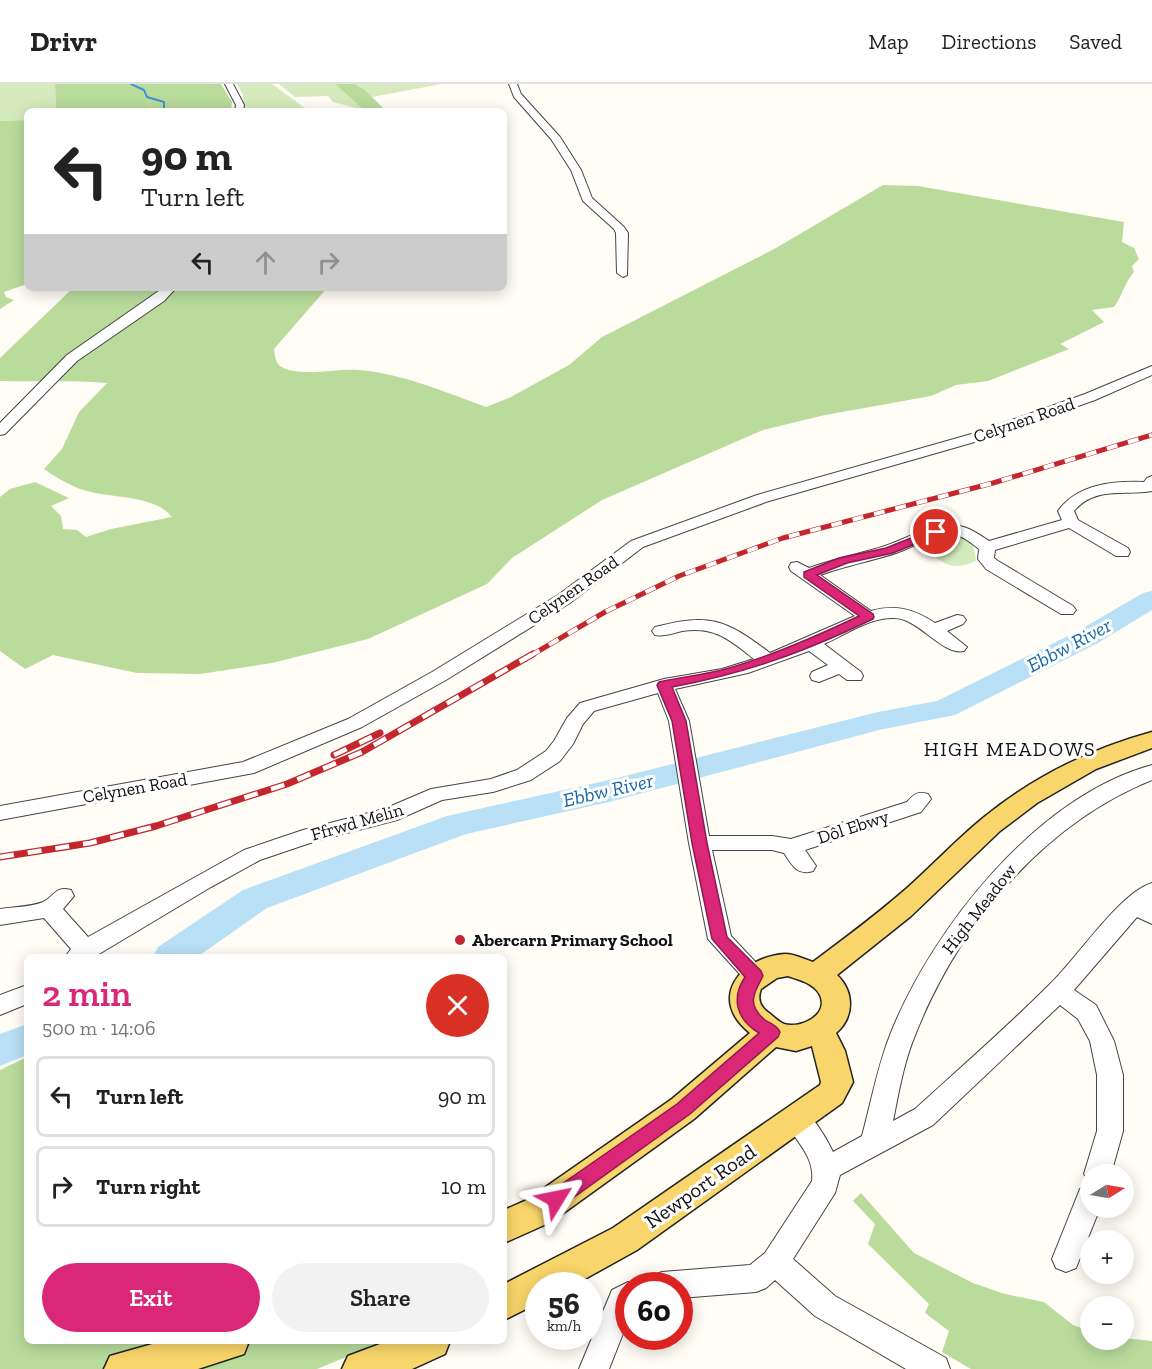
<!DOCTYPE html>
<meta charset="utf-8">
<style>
:root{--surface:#fff;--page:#f2f2f2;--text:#222;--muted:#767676;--line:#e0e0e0;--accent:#db2777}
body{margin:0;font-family:"Zilla Slab",serif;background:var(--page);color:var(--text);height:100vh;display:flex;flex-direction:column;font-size:22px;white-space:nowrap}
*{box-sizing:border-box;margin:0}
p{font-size:20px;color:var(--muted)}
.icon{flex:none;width:33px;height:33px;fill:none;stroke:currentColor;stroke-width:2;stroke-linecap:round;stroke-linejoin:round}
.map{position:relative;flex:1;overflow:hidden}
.side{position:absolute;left:24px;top:870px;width:483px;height:390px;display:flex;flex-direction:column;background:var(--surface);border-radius:9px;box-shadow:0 3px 15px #0003}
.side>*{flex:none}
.hud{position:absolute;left:24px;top:24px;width:483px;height:183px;border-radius:9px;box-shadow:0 3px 15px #0003;background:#fff;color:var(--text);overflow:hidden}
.needle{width:39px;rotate:79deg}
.fabs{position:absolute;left:1080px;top:1080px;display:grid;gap:12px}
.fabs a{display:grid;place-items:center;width:54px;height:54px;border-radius:50%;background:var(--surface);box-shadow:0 3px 15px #0003;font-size:30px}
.speed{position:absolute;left:525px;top:1188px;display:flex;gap:12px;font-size:30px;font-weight:700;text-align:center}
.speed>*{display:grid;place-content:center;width:78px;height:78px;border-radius:50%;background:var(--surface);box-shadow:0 3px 15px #0003;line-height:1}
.speed small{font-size:15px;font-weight:400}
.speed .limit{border:9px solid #d22;background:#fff;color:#111}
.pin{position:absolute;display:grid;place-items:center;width:51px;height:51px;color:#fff;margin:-26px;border:3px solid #fff;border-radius:50%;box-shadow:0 2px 6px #0007}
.me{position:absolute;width:66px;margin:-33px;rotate:55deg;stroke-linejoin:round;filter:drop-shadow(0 0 4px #0008)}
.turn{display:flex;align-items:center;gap:21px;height:126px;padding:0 18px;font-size:27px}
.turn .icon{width:78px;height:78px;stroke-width:2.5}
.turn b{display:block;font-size:42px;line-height:51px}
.lanes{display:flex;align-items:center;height:57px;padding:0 18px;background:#0003;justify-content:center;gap:30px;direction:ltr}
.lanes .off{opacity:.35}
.round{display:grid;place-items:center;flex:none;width:63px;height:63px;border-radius:32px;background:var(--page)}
.headline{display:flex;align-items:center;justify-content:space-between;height:102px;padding:0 18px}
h1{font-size:36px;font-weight:600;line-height:45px;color:var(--accent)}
.cta{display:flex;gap:12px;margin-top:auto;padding:12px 18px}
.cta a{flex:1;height:69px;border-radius:36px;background:var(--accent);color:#fff;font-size:24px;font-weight:600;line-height:69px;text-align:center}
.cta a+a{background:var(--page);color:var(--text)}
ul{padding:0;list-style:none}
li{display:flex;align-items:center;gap:18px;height:81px;margin:0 12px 9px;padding:0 6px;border:3px solid var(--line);border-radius:9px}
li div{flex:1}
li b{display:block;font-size:22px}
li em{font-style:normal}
header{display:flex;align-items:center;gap:36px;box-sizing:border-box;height:84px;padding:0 30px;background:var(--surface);border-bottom:2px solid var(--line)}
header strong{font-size:28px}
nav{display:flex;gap:33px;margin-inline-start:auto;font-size:21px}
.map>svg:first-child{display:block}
.green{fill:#d5ebbd}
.forest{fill:#b9dc9c}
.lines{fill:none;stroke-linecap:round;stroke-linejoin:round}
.stream{stroke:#3f96cf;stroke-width:2}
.river{fill:#b9e0f7;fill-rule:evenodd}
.minor-casing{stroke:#444;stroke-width:2}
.major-casing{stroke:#222;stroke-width:3}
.minor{fill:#fff;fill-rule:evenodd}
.major{fill:#f9d66b;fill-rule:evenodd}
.rail-far1-casing{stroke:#c4262e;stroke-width:5}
.rail-casing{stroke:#c4262e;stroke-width:7}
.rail-far1{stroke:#fff;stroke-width:4;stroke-dasharray:11;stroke-linecap:butt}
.rail{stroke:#fff;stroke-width:4.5;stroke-dasharray:14;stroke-linecap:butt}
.route{fill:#db2777;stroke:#8e194d;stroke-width:1.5}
.poi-dot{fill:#c4262e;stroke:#fff;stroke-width:2}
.labels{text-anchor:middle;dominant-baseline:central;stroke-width:6;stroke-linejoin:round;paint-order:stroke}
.street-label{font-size:18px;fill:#111;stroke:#fff}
.poi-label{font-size:18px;font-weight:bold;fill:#111;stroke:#fff;text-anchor:start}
.water-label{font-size:20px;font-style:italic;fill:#1768a6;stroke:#fff}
.neighbourhood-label{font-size:20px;letter-spacing:1.5px;fill:#111;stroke:#fff}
.near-street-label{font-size:21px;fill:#111;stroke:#fff}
</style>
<header>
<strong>Drivr</strong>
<nav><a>Map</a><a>Directions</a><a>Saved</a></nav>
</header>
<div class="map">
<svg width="1152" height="1285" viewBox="0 0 1152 1285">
<rect width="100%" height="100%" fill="#fffdf5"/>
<g class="green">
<path d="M0,0H55L56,27H27V36L0,37Z"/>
<path d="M237,0H272L309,27H244L243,11Z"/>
<path d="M279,0H335L364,26L333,18L328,12L295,13Z"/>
<path d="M355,0H441L372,13L365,6Z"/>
<path d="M952,450C969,453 975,459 976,477C948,489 943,477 919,462Z"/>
</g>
<g class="forest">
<path d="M55,0H221L232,18L231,27H56Z"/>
<path d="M335,0H355L365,6L384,25L364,26Z"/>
<path d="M27,36V200L4,208L6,213L14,216L0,225V37Z"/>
<path d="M883,101L918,102L1124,138L1122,158L1134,164L1139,175L1132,182L1134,188C1124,199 1123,211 1114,223L1092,226L1104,238L1060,260L1069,265L988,297L956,301L931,312L825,331L763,346L602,416L512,474L487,500L368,555L272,579L200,590L137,589L53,571L25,585L0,567V413L10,405L35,398L69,414L51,422L61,432L63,445L77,446L86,453L111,445L172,433C156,412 115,414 91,408C75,405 57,394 44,385L62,365L79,328L107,299C71,296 36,298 0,297V274L73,204H327L274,265C275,271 275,278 280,282C297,294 338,284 358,286C401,289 445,308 486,323L509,314L569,281L602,253L776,164Z"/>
<path d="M27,973V1257H385L317,1285H0V986Z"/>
<path d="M861,1109L914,1169L973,1199L1005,1210L1044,1218L1073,1241L1090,1247V1256L1124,1254L1152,1257V1285H971L942,1268L949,1247L925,1229L929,1220L868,1160L875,1140L853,1117Z"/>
</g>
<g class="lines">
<path class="stream" d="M131,0L144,6L147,13L164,18V27"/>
<g class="river">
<path d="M1152,507V526L1098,559L955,631L879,646L609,718L466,750L267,824L197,873H153L158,863L243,806L447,732L609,696L878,628L937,617L1078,547L1143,509Z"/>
<path d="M27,940V971L0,982V950Z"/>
</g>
<g class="minor-casing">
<g id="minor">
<path d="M225,0H233L244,21L243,27H235L236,21Z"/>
<path d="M509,0H517L521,10L560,53L581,86L592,114L624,143L628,149L627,191L623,193L617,189L616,149L614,145L583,117L571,86L551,55L514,13Z"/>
<path d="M163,204H176L164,217L77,277L5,350L0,351V339L67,271Z"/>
<path d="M1152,282V291L1095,316L985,355L769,417L643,463L570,519L446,596L362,643L254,689L0,736V722L243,678L348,635L432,588L558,511L631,457L757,411L975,349L1085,310Z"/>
<path d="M1152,392V407C1124,412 1095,402 1074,427L1078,436L1128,464L1130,468L1128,472H1116L1069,444L995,466L994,474L998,477L1073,522L1076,526L1073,530H1061L986,485L978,475L979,465C971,459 964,452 954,451C935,449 914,463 896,469C871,477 845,482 820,491L871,527C895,520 914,525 935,539L957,531L963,532L966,536L963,540L947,547L967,563L964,567C942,572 919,534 894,534C870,533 845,551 824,560L861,588L863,592L861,596H847L839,590L819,598L812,596L810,592L812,588L828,581L809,567L748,589L675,605L689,637L709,752H772L791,755L907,718C914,710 918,707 928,710L931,715L921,728L805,766L816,782L813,787C797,792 792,781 784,769L772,766H712L731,852L763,886L767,892L763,898L755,901L747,898L708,855L689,759L669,637L658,609L594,627L583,640L573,660L560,677L531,696L493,708L442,716L397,736L316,757L260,776L211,803L94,873H65L71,865L44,834L0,841V825C12,823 31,823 43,818C55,812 55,802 71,806L74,812L63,825L88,853L244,766L303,746L384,725L431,705L491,695L517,686L546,667L554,657L567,634L580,619L664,595L722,585L754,575C730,556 715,542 682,547C673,549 664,553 655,551L652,547L655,543C710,529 725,535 770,569L855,532L791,487L789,483L791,479L797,478L809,484C834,475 860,470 885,462C906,455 928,441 951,441C966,441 977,449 989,457L1062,436L1058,427C1078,400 1112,397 1144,398L1147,394Z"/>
<path d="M1152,681V696C1043,740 959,841 916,949C904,977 899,1007 893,1037L915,1025C960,984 1006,944 1049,901C1076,876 1119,809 1152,799V840L1137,833L1074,906L1096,921L1114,957L1123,991V1047L1111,1090H1090V1099L1084,1090L1097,1047V991L1090,957L1078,935L1060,921L933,1041L840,1091L835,1109L793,1175L835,1212L946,1274L950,1285H906L815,1232L775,1196L766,1204L756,1208L680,1214V1202H648L652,1192L662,1188L750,1181L765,1169L812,1097C815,1071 794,1056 783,1034L787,1026C790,1025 793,1023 796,1023C809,1023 828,1057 833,1068L862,1052C871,1019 877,984 890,951C932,845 1037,712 1152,681Z"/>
<path d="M27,901V920L0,931V911Z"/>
<path d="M1090,1102V1124H1100L1076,1184L1066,1188L1056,1184L1052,1175L1080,1105Z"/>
<path d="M628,1198L637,1202H628V1237L609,1285H579L612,1206Z"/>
</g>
</g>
<g class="major-casing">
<g id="major">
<path d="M1152,648V664L1096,685L1037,719L1000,747L911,832L837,891C854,907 855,933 836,949L845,967L853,998L842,1019L637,1166L572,1202H538V1219L504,1236V1200L613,1144L820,1001L821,998L812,962L796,967L776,963L694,1035L551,1138L504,1159V1126L527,1116L672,1015L750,949C707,915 740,873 785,870C794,870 804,875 813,878C844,855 876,831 906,805C932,782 956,756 983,734C1033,693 1090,665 1152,648ZM788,892C799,896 814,899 820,911C829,931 801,945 784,940C779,938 774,933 769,929C760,923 757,915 761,905L777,894Z"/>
<path d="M163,1257H249L244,1270L198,1285H104L110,1272Z"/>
<path d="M388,1257H450L445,1270L412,1285H342L348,1272Z"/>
</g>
</g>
<use href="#minor" class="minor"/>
<use href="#major" class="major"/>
<g class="rail-far1-casing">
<path id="rail-far1" d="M530,572L605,528L679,492L783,454L993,399L1152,351"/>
</g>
<g class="rail-casing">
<g id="rail">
<path d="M334,671L380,649"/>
<path d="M0,773L90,759L156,742L287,700L362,668L533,570"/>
</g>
</g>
<use href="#rail-far1" class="rail-far1"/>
<use href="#rail" class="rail"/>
</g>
<path class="route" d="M936,444L940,445V450L893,469L847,479L817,491L873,530L874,533L873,535C804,568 747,589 672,603L686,637L707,759L727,853L761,887L763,892C754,909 746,920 765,936C771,940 777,941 780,948L778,953L690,1030L563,1121L556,1124L549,1121L546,1115L549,1109L677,1020L759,949C736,935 731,914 745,893L712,855L692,759L672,637L657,601L659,598C680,593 702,591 722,586C770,573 815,553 859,532L804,493V488L839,474L886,464Z"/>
<circle class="poi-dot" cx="460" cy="856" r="6"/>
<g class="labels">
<g class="street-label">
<text transform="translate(1024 336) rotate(-19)">Celynen Road</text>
<text transform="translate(573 506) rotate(-35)">Celynen Road</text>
<text transform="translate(135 704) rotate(-10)">Celynen Road</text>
<text transform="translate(357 738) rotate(-16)">Ffrwd Melin</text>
<text transform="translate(853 743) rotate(-18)">Dôl Ebwy</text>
<text transform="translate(979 825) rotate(-52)">High Meadow</text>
</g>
<g class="poi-label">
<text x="472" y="856">Abercarn Primary School</text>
</g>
<g class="water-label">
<text transform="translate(1069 561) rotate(-28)">Ebbw River</text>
<text transform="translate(608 706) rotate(-13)">Ebbw River</text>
</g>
<g class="neighbourhood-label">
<text x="1010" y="665">HIGH MEADOWS</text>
</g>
<g class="near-street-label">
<text transform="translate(700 1102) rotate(-35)">Newport Road</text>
</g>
</g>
</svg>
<div class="fabs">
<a><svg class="needle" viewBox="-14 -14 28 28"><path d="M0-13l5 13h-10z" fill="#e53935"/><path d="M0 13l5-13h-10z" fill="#767676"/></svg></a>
<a>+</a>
<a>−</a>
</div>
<div class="speed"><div>56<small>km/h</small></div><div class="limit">60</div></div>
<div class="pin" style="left:936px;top:448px;background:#d93025"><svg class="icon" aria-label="arrive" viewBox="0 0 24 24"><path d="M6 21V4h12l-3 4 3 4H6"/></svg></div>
<svg class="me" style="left:556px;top:1115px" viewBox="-20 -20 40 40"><path d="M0-17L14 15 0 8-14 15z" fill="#db2777" stroke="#fff" stroke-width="4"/></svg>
<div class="hud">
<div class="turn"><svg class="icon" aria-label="left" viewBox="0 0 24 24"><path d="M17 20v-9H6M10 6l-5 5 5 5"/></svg><div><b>90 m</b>Turn left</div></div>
<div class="lanes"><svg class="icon" aria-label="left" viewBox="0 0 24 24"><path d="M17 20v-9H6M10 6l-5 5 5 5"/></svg><svg class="icon off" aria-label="ahead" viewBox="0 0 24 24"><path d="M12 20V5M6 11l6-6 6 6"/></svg><svg class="icon off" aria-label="right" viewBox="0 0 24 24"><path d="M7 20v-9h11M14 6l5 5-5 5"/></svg></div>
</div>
<section class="side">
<div class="headline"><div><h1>2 min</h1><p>500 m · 14:06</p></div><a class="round" style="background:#d93025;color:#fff"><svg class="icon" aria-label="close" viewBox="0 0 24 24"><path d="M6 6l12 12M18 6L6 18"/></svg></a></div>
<ul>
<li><svg class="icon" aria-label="left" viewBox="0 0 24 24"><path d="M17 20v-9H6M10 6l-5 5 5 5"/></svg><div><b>Turn left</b></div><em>90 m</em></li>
<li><svg class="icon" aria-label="right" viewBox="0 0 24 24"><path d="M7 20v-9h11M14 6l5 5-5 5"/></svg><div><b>Turn right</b></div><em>10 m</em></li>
</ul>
<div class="cta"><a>Exit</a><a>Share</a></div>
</section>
</div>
